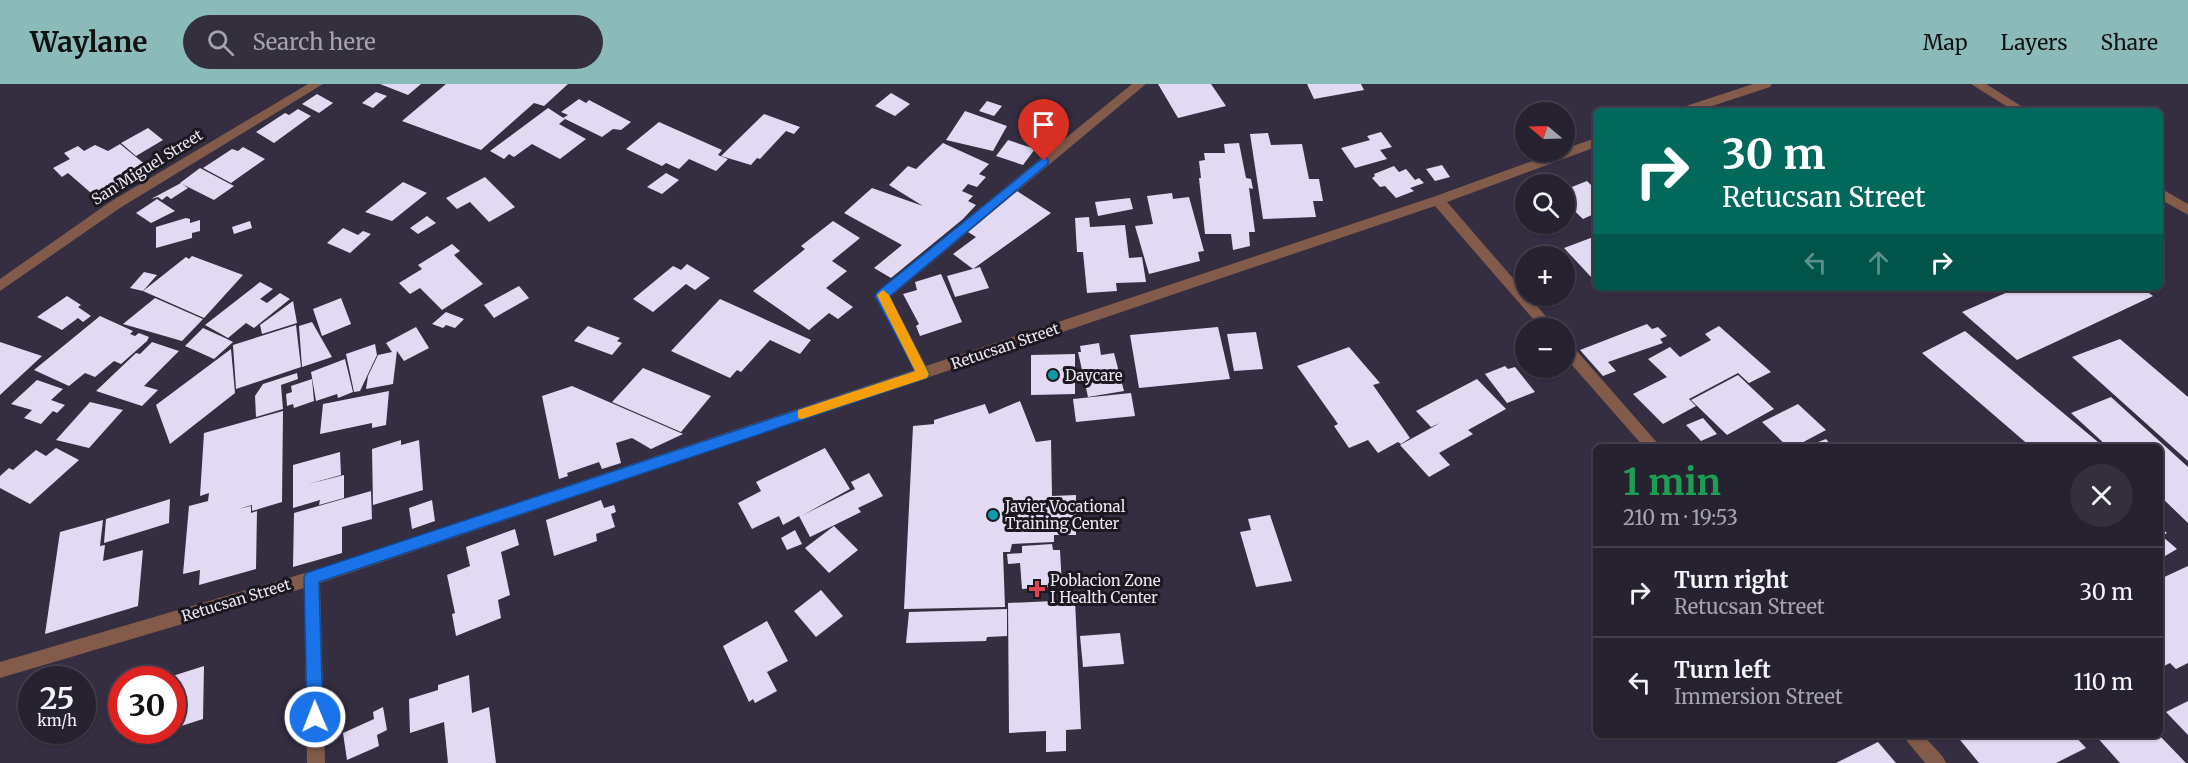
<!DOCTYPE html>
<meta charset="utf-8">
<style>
:root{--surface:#272230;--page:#332f3c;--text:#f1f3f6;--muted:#a4a4ab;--line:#433f4c;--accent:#8bbbb9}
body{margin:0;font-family:Merriweather,serif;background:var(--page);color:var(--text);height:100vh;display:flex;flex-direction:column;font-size:22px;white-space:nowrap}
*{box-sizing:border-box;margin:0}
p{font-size:20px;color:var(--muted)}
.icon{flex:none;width:33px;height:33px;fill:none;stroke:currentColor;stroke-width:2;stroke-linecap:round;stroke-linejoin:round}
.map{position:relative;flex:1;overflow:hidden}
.details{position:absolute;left:1593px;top:360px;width:570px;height:294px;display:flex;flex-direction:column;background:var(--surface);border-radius:9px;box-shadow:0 2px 4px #0004,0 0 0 2px var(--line)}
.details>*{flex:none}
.banner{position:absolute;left:1593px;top:24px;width:570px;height:183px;border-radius:9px;box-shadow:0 2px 4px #0004,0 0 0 2px var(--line);background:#00695c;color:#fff;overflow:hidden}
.needle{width:39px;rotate:289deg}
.controls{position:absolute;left:1515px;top:18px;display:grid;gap:12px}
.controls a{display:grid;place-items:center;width:60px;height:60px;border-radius:50%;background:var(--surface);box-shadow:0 2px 4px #0004,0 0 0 2px var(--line);font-size:30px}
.speed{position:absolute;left:18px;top:582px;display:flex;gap:12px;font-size:30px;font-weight:700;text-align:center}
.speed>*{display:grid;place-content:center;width:78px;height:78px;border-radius:50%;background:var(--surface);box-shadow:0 2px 4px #0004,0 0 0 2px var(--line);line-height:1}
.speed small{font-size:15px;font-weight:400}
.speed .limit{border:9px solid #d22;background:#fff;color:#111}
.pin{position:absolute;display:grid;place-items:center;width:51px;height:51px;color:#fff;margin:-62px -26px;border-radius:50% 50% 50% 0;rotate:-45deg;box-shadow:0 0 6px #0007}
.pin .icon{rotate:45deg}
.me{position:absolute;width:66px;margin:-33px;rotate:359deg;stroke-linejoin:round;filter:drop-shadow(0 0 4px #0008)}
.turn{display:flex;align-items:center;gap:21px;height:126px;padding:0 30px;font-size:27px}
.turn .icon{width:78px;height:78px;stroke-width:2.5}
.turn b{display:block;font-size:42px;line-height:51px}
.lanes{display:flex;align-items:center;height:57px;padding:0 30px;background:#0003;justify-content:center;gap:30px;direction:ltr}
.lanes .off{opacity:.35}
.round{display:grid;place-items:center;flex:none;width:63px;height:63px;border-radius:32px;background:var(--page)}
.overview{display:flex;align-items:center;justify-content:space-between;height:102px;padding:0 30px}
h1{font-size:36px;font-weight:700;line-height:45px;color:#1e9e55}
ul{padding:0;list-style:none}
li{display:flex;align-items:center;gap:18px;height:90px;padding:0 30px;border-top:2px solid var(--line)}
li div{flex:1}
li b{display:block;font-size:22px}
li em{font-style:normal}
header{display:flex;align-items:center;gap:36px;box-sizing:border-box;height:84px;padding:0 30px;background:var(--accent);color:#111}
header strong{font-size:28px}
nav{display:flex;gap:33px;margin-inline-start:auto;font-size:21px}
.search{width:420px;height:54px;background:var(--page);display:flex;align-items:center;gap:15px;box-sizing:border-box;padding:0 21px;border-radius:33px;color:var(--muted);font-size:22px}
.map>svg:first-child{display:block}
.building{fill:#e2daf2}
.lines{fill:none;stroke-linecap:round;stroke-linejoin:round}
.minor{fill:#825b4a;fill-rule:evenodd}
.route{fill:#1a73e8;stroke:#114b97;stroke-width:1.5}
.slow{fill:#f59e0b}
.culture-dot{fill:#0f9aa8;stroke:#1b1820;stroke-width:2}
.health-dot{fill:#e0444e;stroke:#1b1820;stroke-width:2}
.labels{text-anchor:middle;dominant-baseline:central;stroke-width:6;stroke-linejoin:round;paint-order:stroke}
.street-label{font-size:15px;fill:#eae6f2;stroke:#1b1820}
.poi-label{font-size:15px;fill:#eae6f2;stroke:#1b1820;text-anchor:start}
</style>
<header>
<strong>Waylane</strong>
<div class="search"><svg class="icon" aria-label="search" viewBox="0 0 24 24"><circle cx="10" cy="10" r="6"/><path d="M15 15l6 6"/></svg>Search here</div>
<nav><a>Map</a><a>Layers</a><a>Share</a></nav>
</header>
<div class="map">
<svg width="2188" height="679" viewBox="0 0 2188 679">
<rect width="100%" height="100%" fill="#342e40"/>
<g class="building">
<path d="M380,0H421L408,11Z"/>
<path d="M446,0H568L544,22L534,19L481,66L402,37Z"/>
<path d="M1158,0H1211L1226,22L1178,34Z"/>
<path d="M1307,0H1361L1364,6L1314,15Z"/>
<path d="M376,8L387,12L373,24L362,19Z"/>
<path d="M891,9L910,20L895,32L875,22Z"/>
<path d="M317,10L333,19L319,29L302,20Z"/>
<path d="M579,15L586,19L589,16L631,38L621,46L613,45L602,53L563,34L568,31L561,28Z"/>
<path d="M987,17L1002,22L994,32L979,27Z"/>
<path d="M548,24L565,35L559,40L586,55L560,75L532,60L514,73L509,70L504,75L490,67Z"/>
<path d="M298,25L311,32L274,59L256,48L285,29L289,31Z"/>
<path d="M965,27L1007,42L993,67L946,56Z"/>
<path d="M764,30L800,43L794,50L786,47L760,75L757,74L751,81L721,72Z"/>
<path d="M659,38L722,66L718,71L728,75L716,87L689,75L679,85L666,79L662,82L626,65Z"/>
<path d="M148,44L163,56L136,72L121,59Z"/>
<path d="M1381,48L1392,63L1380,66L1387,75L1355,84L1341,64L1370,56L1367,52Z"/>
<path d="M1268,49L1271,61L1302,60L1309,95H1319L1323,117H1313L1316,133L1263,135L1250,50Z"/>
<path d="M1008,56L1035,65L1023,81L996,72Z"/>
<path d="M943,59L989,80L979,90L986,93L977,103L968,100L962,107L973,112L968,117L976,121L963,135L891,194L874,184L902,161L844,129L872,104L923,122L889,101L908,82L916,85Z"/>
<path d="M1239,59L1246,94L1251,95L1253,105L1249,104L1255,148H1249L1250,162L1233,166L1231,150H1205L1199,94H1201L1199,77L1205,76L1204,69H1225L1224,60Z"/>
<path d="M120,60L147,82L132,91L135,94L98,115L68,89L62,93L53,84L70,75L64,69L78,62L84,67L95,61L108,67Z"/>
<path d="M243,63L265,75L231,99L203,84L232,65L238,67Z"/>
<path d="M1442,81L1450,93L1435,97L1426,85Z"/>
<path d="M1394,82L1399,88L1406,85L1415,96L1419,94L1424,99L1410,104L1414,107L1396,114L1385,102L1380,103L1372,94L1375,92L1374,90Z"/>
<path d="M200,84L234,102L214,116L180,99Z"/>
<path d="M666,89L679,96L662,110L647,103Z"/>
<path d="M485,93L515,123L489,138L470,118L457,125L446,114Z"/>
<path d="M1587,97L1596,106V129L1583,135L1564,117V106Z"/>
<path d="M403,98L427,109L392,137L365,128Z"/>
<path d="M181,99L188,104L171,115L167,112L162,116L158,113L151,115Z"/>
<path d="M1017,107L1051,129L973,185L953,170L976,153L968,148Z"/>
<path d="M1172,109L1173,115L1189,113L1204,167L1198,168L1200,177L1149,190L1135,142L1153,140L1147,112Z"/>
<path d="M1130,114L1133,125L1098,132L1095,118Z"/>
<path d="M157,115L175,127L151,139L136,129Z"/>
<path d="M427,132L436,139L418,150L410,144Z"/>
<path d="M1089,133L1090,143L1125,141L1129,174L1142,173L1146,198L1116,199L1117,207L1087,209L1083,168H1077L1075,134Z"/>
<path d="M186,134L190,135V139L200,136V147L192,149V154L156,164V143Z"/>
<path d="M250,137L252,144L234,150L232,143Z"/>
<path d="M833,137L860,154L832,177L847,187L826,204L853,223L838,235L829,229L809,246L753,207L805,165L801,162Z"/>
<path d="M343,144L358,151L363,147L371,150L350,169L327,159Z"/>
<path d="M1596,152V192L1592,194L1564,164Z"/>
<path d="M452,160L460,167L454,171L483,200L442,226L420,204L410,210L399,199L422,185L418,181Z"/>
<path d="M192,172L243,191L204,234L143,207L186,173L189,175Z"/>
<path d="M687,180L710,194L695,206L686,200L653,228L633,215L673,182L681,186Z"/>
<path d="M980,183L989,204L955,213L947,192Z"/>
<path d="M144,188L157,191L143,207L130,204Z"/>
<path d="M941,190L962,238L920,252L916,242L919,240L903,210L917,206L915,198Z"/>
<path d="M260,198L273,205L260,215L267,219L280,209L290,215L254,244L246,239L228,254L205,241Z"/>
<path d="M519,202L529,214L494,234L484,221Z"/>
<path d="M2017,204H2142L2153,212L2017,276L1962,228Z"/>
<path d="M67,212L81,221L78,223L91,232L83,238L78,234L62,246L37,233Z"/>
<path d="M155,214L203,235L182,257L123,240Z"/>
<path d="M341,214L351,240L322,252L313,225Z"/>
<path d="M720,215L811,256L800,270L770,256L741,288L737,286L730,294L671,267Z"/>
<path d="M293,217L297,239L262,250L260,241Z"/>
<path d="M446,228L464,235L455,244L446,241L443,244L432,240Z"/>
<path d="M100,232L133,247L130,250L135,252L139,249L149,253L147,257L121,280L114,277L95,293L85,289L69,302L34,286Z"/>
<path d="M312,238L332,273L302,283L299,242Z"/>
<path d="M1647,240L1652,245L1658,243L1667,252L1660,255L1663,259L1608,278L1616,287L1603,292L1580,266Z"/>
<path d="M296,241L301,283L236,305L233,261Z"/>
<path d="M588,242L620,254L617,257L622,259L612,271L574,257Z"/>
<path d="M1719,242L1771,288L1749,299L1738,289L1689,315L1696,322L1663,340L1633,310L1667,293L1648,275L1670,263L1680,273L1711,256L1705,250Z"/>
<path d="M416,243L429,264L404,277L397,267L393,300L366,305L368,292L378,271L392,268L386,259Z"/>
<path d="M1218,243L1230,295L1139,304L1130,251Z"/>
<path d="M203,244L225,254L233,258L214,275L185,262Z"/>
<path d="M1965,247L2104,363H2031L1922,269Z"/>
<path d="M1256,248L1263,285L1234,287L1227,250Z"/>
<path d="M2120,255L2188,313V377L2072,273Z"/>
<path d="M0,258L42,272L0,311Z"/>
<path d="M152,258L179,267L144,302L158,306L142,322L96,307L136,269L140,270Z"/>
<path d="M1099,259L1101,271L1114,269L1124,307L1088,313L1078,268H1081L1080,262Z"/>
<path d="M375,260L377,271L360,307L354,308L346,270Z"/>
<path d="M1349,263L1380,299L1373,301L1410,354L1401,360L1398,358L1378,369L1368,356L1349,364L1334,342L1338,340L1297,282Z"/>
<path d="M231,265L235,309L170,360L156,321Z"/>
<path d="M1075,270V310L1031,311V271Z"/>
<path d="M345,275L353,308L338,314L337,310L316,317L311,288Z"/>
<path d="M1505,282L1508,285L1515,283L1535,308L1507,319L1485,290Z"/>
<path d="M643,284L711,312L681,348L612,318Z"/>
<path d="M297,289L298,295L281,301L283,325L256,333L255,312L263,300Z"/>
<path d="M1738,291L1774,325L1727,351L1691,316Z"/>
<path d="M312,295L314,317L294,324L293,320L287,322L286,310L292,308L291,302Z"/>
<path d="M1477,295L1506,325L1468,346L1473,350L1439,369L1450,381L1429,393L1400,361L1440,339L1431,343L1416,327Z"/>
<path d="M37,296L63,305L51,316L65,321L57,329L53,327L41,340L24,334L32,326L11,320Z"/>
<path d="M572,302L683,350L651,365L632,354L616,359L621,379L602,385L599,378L567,389L568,392L559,395L542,312Z"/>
<path d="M389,307L386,341L372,344V339L320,350L323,320Z"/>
<path d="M1131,309L1135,332L1076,338L1073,315Z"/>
<path d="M2111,313L2188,383V439L2160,412V363H2108L2071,329Z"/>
<path d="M1020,317L1036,358L1051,356L1052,412L1076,411V451H1054V458L1012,460L1010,468H1003L1005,523L904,525L913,342L934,340V336L985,320L989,330Z"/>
<path d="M90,318L123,326L89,364L56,356Z"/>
<path d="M1798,320L1826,346L1794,363H1788L1762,338Z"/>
<path d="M283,327L282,418L252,427V421L238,425L251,422V429L257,427L256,485L199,501L200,486L183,490L189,422L208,417L209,409L200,412L204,349Z"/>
<path d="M1703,334L1717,350L1701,357L1686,341Z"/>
<path d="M1826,355L1833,363H1805Z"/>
<path d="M401,356V361L419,356L423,406L373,421L372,365Z"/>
<path d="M56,364L79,376L30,420L0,404V392L9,384L13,386L36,366L46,372Z"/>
<path d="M825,364L850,405L803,431L855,405L851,398L869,389L883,412L858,424L861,428L810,453L799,432L783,441L779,432L752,445L738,419L761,407L756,398Z"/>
<path d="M340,368L341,391L308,400L344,391V414L319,421L320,416L293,424V381Z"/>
<path d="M371,407L372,435L342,443V469L293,483L294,429Z"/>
<path d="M170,415L169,439L104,459L106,435Z"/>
<path d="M432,416L435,437L412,445L409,424Z"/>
<path d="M601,416L604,424L614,421L616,428L611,430L615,443L596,450L597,457L554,472L546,436Z"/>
<path d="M1270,431L1292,497L1256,503L1240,448L1251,446L1248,435Z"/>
<path d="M103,436L100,462L105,461L103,477L143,466L138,522L45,550L60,448Z"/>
<path d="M834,442L858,466L829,489L805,464Z"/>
<path d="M2160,443L2167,449L2162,452L2177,465L2160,475Z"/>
<path d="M515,445L519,461L501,468L510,511L498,516L501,534L456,552L452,530L455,529L447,491L470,482L466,463Z"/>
<path d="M795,446L802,460L787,466L781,454Z"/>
<path d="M1052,460L1053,466H1060L1062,502L1022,505L1020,479L1008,480L1007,470L1022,469V462Z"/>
<path d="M2188,482V579L2176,585L2170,579L2160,584V495Z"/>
<path d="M821,506L843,532L816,553L794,527Z"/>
<path d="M1075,516L1081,645L1066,646V667L1046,668V647L1009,649L1008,519Z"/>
<path d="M1007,525V552L987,553L986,557L906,559L909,528Z"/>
<path d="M767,537L788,577L767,588L777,607L755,619L753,615L749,618L723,562Z"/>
<path d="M1120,549L1124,580L1083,583L1080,552Z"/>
<path d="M204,582L203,635L172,645V596L163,595Z"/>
<path d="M469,591L472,629L489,623L496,679H448L444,638L410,649L409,615L438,606V601Z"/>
<path d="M2188,617V651L2166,628Z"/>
<path d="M383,623L387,646L377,651L379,662L347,676L343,649L374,635L373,628Z"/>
<path d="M1956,651H2074L2086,664L2056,679H1979Z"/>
<path d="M2095,651H2159L2186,679H2120Z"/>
<path d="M1878,658L1896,679H1836Z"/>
</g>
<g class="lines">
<g class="minor">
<path d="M308,0H323L120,124L0,207V195L110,118Z"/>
<path d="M1132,0H1146L890,213L926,282L1433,113L1557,68H1564V65L1596,54V63L1447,118L1556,244H1541L1435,122L320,499L325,679H307L304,504L0,594V578L312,487L914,286L875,212L877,208Z"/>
<path d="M1753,0H1772L1770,3L1697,27H1678L1680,24Z"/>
<path d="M1971,0H1986L2029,27H2014Z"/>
<path d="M2160,104L2188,120V131L2160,115Z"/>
<path d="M1564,257L1569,258L1661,363H1644L1564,272Z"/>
<path d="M1902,651H1923L1943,673L1946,679H1925Z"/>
</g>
</g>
<path class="route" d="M1044,73L1048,75V80L889,213L929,290L927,294L319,498L323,633L321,638L315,640L309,638L307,633L304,494L306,489L915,287L875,212L877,208Z"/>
<path class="slow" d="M883,206L889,211L929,290L927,294L802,335L798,334V326L915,287L877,211Z"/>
<g class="culture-dot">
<circle cx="1053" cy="291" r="6"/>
<circle cx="993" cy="431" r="6"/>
</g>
<path class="health-dot" d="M1034 496h6v6h6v6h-6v6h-6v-6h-6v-6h6z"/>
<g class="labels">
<g class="street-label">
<text transform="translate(147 83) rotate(-32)">San Miguel Street</text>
<text transform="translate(1005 262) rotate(-19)">Retucsan Street</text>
<text transform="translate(236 516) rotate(-17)">Retucsan Street</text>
</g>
<g class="poi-label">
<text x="1065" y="291">Daycare</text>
<text x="1005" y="422">Javier Vocational<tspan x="1005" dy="17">Training Center</tspan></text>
<text x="1050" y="496">Poblacion Zone<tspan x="1050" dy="17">I Health Center</tspan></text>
</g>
</g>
</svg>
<div class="controls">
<a><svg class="needle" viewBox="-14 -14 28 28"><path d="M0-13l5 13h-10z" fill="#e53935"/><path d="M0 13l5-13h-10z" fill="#a4a4ab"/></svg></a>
<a><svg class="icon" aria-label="search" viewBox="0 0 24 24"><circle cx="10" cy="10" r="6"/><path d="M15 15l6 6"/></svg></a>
<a>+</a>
<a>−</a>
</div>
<div class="speed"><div>25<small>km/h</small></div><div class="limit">30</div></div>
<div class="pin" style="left:1044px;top:77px;background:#d93025"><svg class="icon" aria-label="arrive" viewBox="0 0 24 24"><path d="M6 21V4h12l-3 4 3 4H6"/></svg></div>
<svg class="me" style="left:315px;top:633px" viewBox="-20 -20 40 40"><circle r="17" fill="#1a73e8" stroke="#fff" stroke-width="3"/><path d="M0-11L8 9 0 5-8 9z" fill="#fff"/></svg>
<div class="banner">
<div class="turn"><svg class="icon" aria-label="right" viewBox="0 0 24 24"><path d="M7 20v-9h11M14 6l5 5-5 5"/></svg><div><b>30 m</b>Retucsan Street</div></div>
<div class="lanes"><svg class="icon off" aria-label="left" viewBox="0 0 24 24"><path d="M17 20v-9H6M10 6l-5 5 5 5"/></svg><svg class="icon off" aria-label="ahead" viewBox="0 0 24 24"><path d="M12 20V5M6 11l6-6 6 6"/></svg><svg class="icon" aria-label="right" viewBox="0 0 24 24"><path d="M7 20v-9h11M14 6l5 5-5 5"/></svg></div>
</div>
<section class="details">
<div class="overview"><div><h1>1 min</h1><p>210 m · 19:53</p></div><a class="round"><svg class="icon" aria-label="close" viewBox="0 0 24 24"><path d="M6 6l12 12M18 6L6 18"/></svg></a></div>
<ul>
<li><svg class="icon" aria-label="right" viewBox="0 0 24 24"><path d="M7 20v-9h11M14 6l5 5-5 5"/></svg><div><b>Turn right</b><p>Retucsan Street</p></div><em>30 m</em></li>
<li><svg class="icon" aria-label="left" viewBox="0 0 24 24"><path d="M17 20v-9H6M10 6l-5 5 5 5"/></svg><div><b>Turn left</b><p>Immersion Street</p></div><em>110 m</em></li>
</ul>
</section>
</div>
